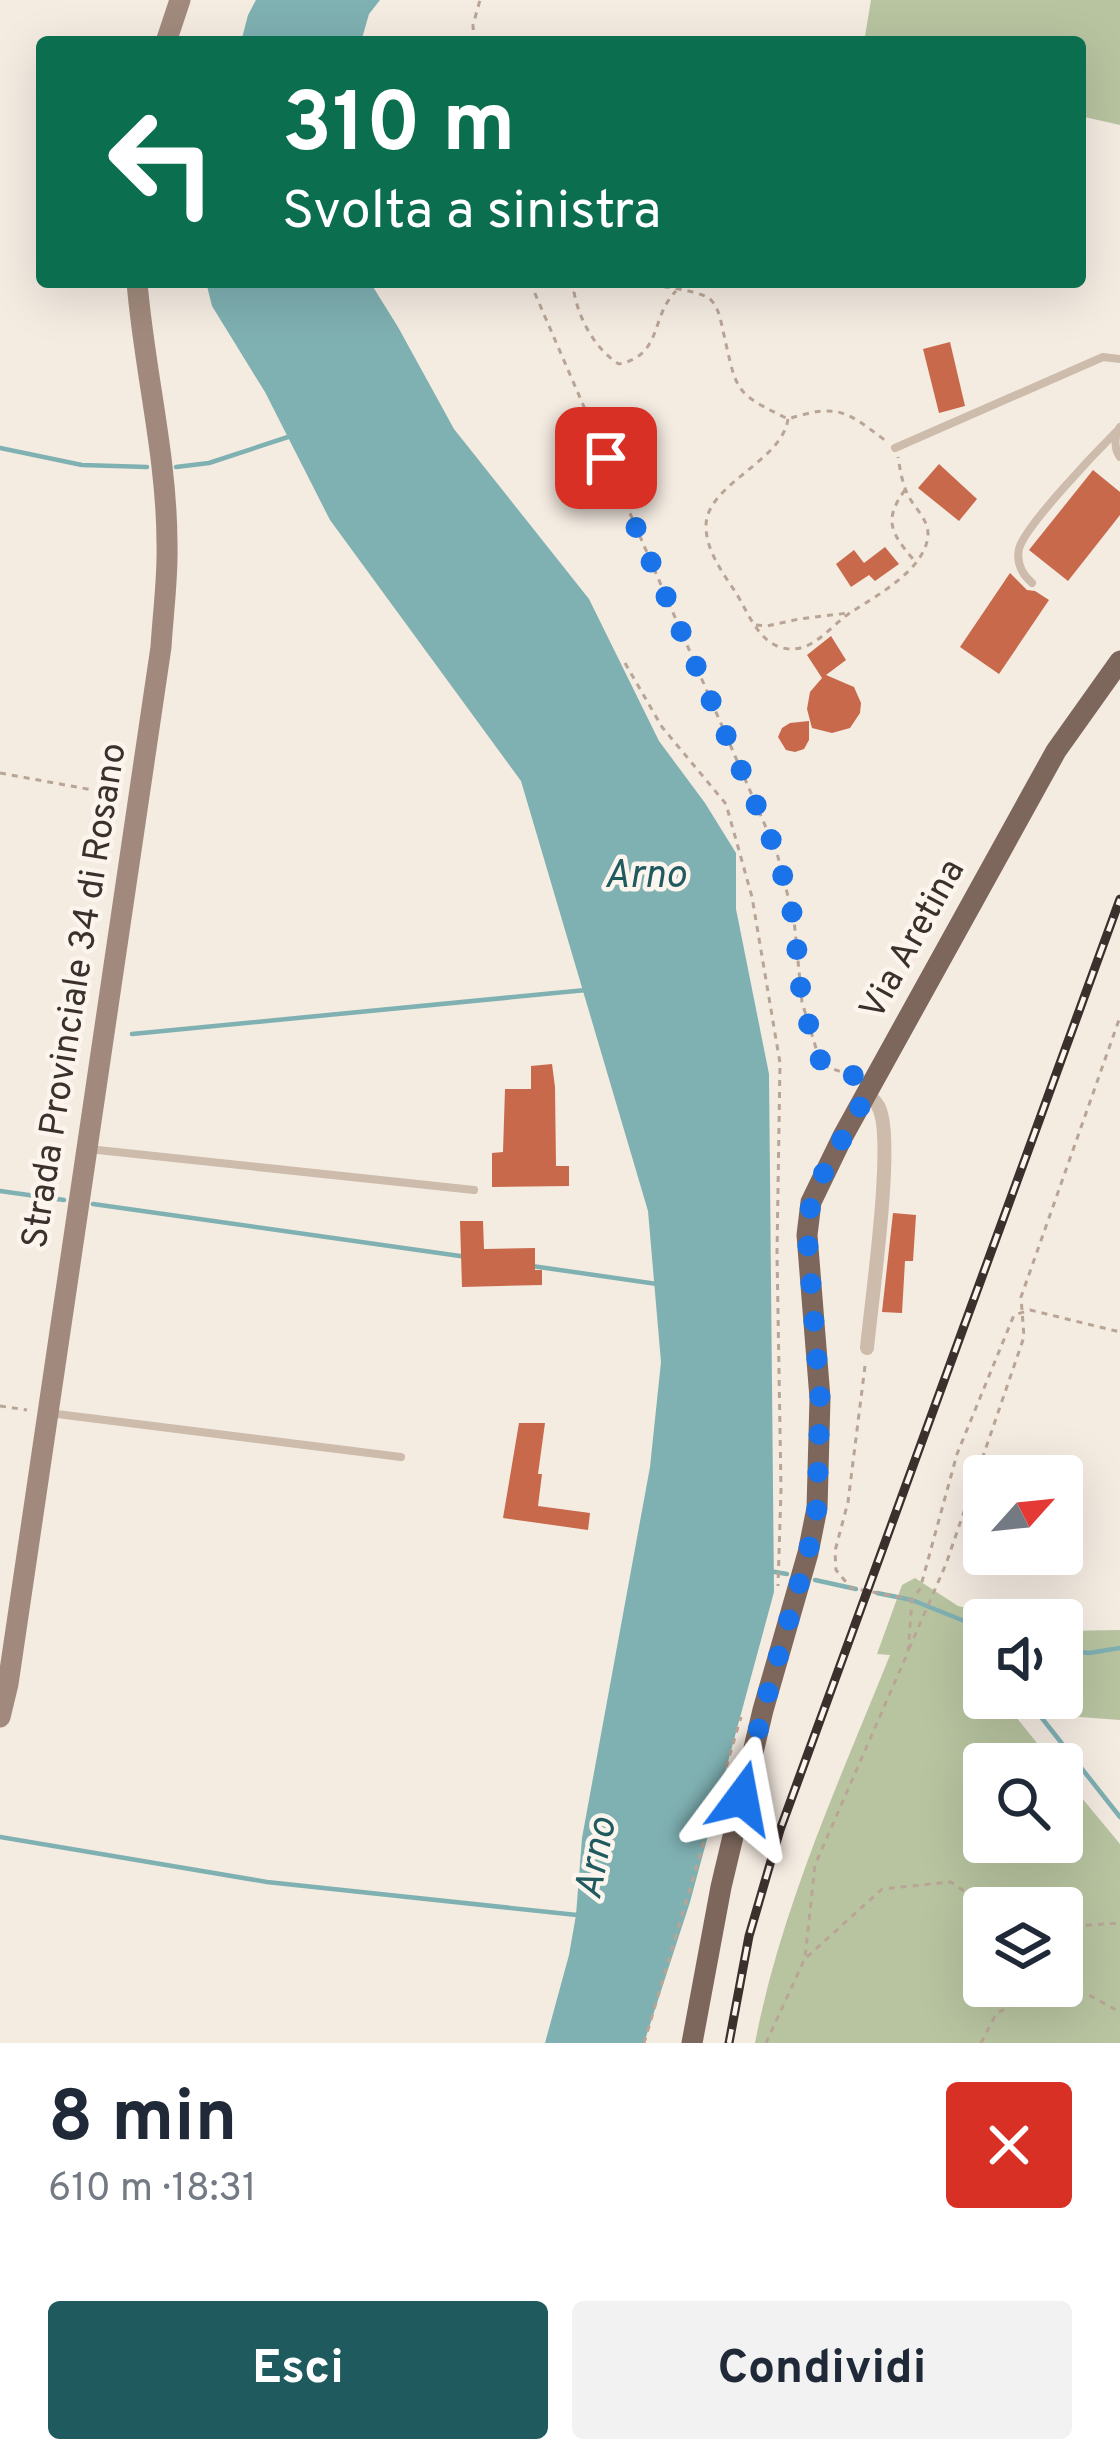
<!DOCTYPE html>
<html lang="it">
<meta charset="utf-8">
<style>
:root{--surface:#fff;--page:#f2f2f3;--text:#1f2937;--muted:#747a83;--accent:#1f5a5e}
body{margin:0;font-family:Overpass,sans-serif;background:var(--page);color:var(--text);height:100vh;display:flex;flex-direction:column;font-size:45px;white-space:nowrap}
*{box-sizing:border-box;margin:0}
p{font-size:39px;color:var(--muted)}
.icon{flex:none;width:66px;height:66px;fill:none;stroke:currentColor;stroke-width:2;stroke-linecap:round;stroke-linejoin:round}
.map{position:relative;height:2043px;overflow:hidden}
.side{display:flex;flex-direction:column;background:var(--surface);flex:1}
.side>*{flex:none}
.banner{position:absolute;left:36px;top:36px;width:1050px;height:252px;border-radius:12px;box-shadow:0 12px 48px #0002;background:#0b6e4f;color:#fff;overflow:hidden}
.needle{width:78px;rotate:63deg}
.controls{position:absolute;left:963px;top:1455px;display:grid;gap:24px}
.controls a{display:grid;place-items:center;width:120px;height:120px;border-radius:12px;background:var(--surface);box-shadow:0 12px 48px #0002;font-size:60px}
.pin{position:absolute;display:grid;place-items:center;width:102px;height:102px;color:#fff;margin:-51px;border-radius:24px;box-shadow:0 6px 18px #0006}
.me{position:absolute;width:132px;margin:-66px;rotate:13deg;stroke-linejoin:round;filter:drop-shadow(0 0 9px #0008)}
.turn{display:flex;align-items:center;gap:42px;height:252px;padding:0 48px;font-size:54px}
.turn .icon{width:156px;height:156px;stroke-width:2.5}
.turn b{display:block;font-size:84px;line-height:102px}
.round{display:grid;place-items:center;flex:none;width:126px;height:126px;border-radius:12px;background:var(--page)}
.overview{display:flex;align-items:center;justify-content:space-between;height:204px;padding:0 48px}
h1{font-size:72px;font-weight:700;line-height:90px}
.button{display:flex;gap:24px;margin-top:auto;padding:24px 48px}
.button a{flex:1;height:138px;border-radius:12px;background:var(--accent);color:#fff;font-size:48px;font-weight:700;line-height:138px;text-align:center}
.button a+a{background:var(--page);color:var(--text)}
.map>svg:first-child{display:block}
.green{fill:#b8c4a0;fill-rule:evenodd}
.water{fill:#7fb0b2}
.lines{fill:none;stroke-linecap:round;stroke-linejoin:round}
.stream{stroke:#7fb0b2;stroke-width:4.5}
.building{fill:#c8694b}
.path{stroke:#b9a596;stroke-width:3;stroke-dasharray:6 6;stroke-linecap:butt}
.lane{stroke:#cdbbac;stroke-width:8}
.street{stroke:#cdbbac;stroke-width:14}
.secondary{stroke:#a18a7d;stroke-width:21}
.primary{stroke:#7d675c;stroke-width:21}
.rail-casing{stroke:#3b302b;stroke-width:9}
.rail{stroke:#fbf5ee;stroke-width:4.5;stroke-dasharray:14;stroke-linecap:butt}
.route{stroke:#1a73e8;stroke-width:21;stroke-dasharray:0 37.8}
.labels{text-anchor:middle;dominant-baseline:central;stroke-width:9;stroke-linejoin:round;paint-order:stroke}
.street-label{font-size:36px;fill:#3b302b;stroke:#fbf5ee}
.water-label{font-size:39px;font-style:italic;fill:#1f5a5e;stroke:#fbf5ee}
</style>
<div class="map">
<svg width="1120" height="2043" viewBox="0 0 1120 2043">
<rect width="100%" height="100%" fill="#f4ebe1"/>
<g class="green">
<path d="M871,0H1120V125L1080,116V42H864Z"/>
<path d="M915,1578L958,1606L1013,1620H984V1698H1062V1631L1120,1630V1720L1012,1712L1054,1764H984V1842H1062V1774L1120,1844V2043H755C781,1908 839,1782 890,1655L877,1654L902,1585ZM1062,1908V1986H984V1908Z"/>
</g>
<g class="water">
<path d="M256,0H380L369,14L361,42H241L248,15Z"/>
<path d="M206,282H370L398,327L454,429L589,599L659,741L705,803L736,853V909L769,1074L774,1592L690,1902L644,2043H545L569,1955L576,1915L582,1838L650,1467L661,1362L648,1211L521,781L330,520L265,392L212,306Z"/>
</g>
<g class="lines">
<g class="stream">
<path d="M0,448L82,465L147,467"/>
<path d="M176,467L209,463L291,436"/>
<path d="M132,1034L586,990"/>
<path d="M0,1191L64,1200"/>
<path d="M93,1204L467,1257"/>
<path d="M532,1266L657,1284"/>
<path d="M769,1571L787,1574"/>
<path d="M815,1580L856,1589"/>
<path d="M877,1593L912,1600L984,1629"/>
<path d="M969,1625L984,1644"/>
<path d="M1062,1651L1089,1653L1120,1648"/>
<path d="M1026,1698L1120,1817"/>
<path d="M0,1837L267,1882L577,1915"/>
</g>
</g>
<g class="building">
<path d="M950,342L965,406L939,413L923,349Z"/>
<path d="M939,464L977,499L959,521L918,488Z"/>
<path d="M1093,470L1120,492V515L1068,581L1029,550Z"/>
<path d="M885,547L899,564L875,581L869,575L851,587L836,564L854,550L864,563Z"/>
<path d="M1010,573L1027,590L1035,591L1049,600L999,674L960,647Z"/>
<path d="M831,636L846,660L826,675L854,687L861,703L860,713L850,728L832,733L812,728L807,709L810,692L822,678L807,655Z"/>
<path d="M809,721V740L804,749L795,752L786,750L778,737L782,728L790,723Z"/>
<path d="M552,1064L555,1087L556,1166H569V1186L492,1187V1153L503,1152L505,1089H531V1066Z"/>
<path d="M893,1213L916,1215L913,1261H905L902,1313L882,1312Z"/>
<path d="M460,1221H483L484,1249L535,1248V1270H542V1285L462,1287Z"/>
<path d="M519,1423H545L538,1474H542L538,1506L590,1513L588,1530L503,1518Z"/>
</g>
<g class="lines">
<g class="path">
<path d="M474,42L473,25L480,0"/>
<path d="M530,282L777,853L794,920L802,1002L819,1058L825,1066L855,1077"/>
<path d="M581,282L574,292C579,320 596,350 619,364C663,355 650,317 676,291"/>
<path d="M628,282C646,285 701,289 711,300C720,309 721,324 724,335C737,393 735,393 788,419C838,403 846,411 886,441"/>
<path d="M788,419C782,462 706,484 706,526C706,551 723,573 736,593C748,612 758,642 783,648C813,655 830,625 853,611C878,595 927,568 928,534C928,518 913,507 907,493C902,482 900,469 898,457"/>
<path d="M905,490C883,520 891,533 913,559"/>
<path d="M756,625L767,626L799,619L848,613"/>
<path d="M625,663L662,727L726,804L752,897L780,1063L777,1253L781,1489L778,1586"/>
<path d="M0,773L120,795"/>
<path d="M865,1366L848,1502L835,1551L836,1570L851,1588L910,1599"/>
<path d="M0,1406L27,1410"/>
<path d="M909,1649L946,1564L1024,1337L1021,1297L1120,1017"/>
<path d="M1062,1927L1120,1923"/>
<path d="M807,1957L882,1889L951,1882L988,1908"/>
<path d="M644,2043L741,1717"/>
<path d="M766,2043L805,1958L815,1865L908,1652L912,1600L920,1589L957,1454L1014,1315L1030,1310L1120,1332"/>
<path d="M981,2043L996,2014L1034,1992L1089,1995L1120,2012"/>
</g>
<g class="lane">
<path d="M1120,427C1114,435 1114,449 1120,457"/>
<path d="M895,448L1103,357L1120,359"/>
<path d="M1032,583C1022,574 1016,563 1019,549C1024,527 1097,451 1116,432"/>
<path d="M88,1149L474,1190"/>
<path d="M49,1413L401,1457"/>
</g>
<path class="street" d="M867,1348C871,1304 895,1140 879,1108C877,1102 871,1098 867,1094"/>
<g class="secondary">
<path d="M166,42L180,0"/>
<path d="M0,1717L8,1684L161,647C163,613 168,578 167,544C167,456 144,369 137,282"/>
</g>
<path class="primary" d="M692,2043L721,1887L763,1710L808,1553L817,1508L820,1398L807,1235L811,1202L843,1136L1056,751L1120,661"/>
<g class="rail-casing">
<path id="rail" d="M729,2043L749,1936L780,1830L1120,899"/>
</g>
<use href="#rail" class="rail"/>
</g>
<g class="lines">
<path class="route" d="M606,458L777,853L794,920L802,1002L819,1058L825,1066L853,1075L867,1094L824,1172L811,1202L807,1234L820,1398L817,1508L808,1553L763,1710L742,1798"/>
</g>
<g class="labels">
<g class="street-label">
<text transform="translate(914 940) rotate(-61)">Via Aretina</text>
<text transform="translate(76 996) rotate(-81)">Strada Provinciale 34 di Rosano</text>
</g>
<g class="water-label">
<text x="645" y="877">Arno</text>
<text transform="translate(598 1859) rotate(-79)">Arno</text>
</g>
</g>
</svg>
<div class="controls">
<a><svg class="needle" viewBox="-14 -14 28 28"><path d="M0-13l5 13h-10z" fill="#e53935"/><path d="M0 13l5-13h-10z" fill="#747a83"/></svg></a>
<a><svg class="icon" aria-label="sound" viewBox="0 0 24 24"><path d="M4 9h4l5-4v14l-5-4H4zM17 9q2 3 0 6"/></svg></a>
<a><svg class="icon" aria-label="search" viewBox="0 0 24 24"><circle cx="10" cy="10" r="6"/><path d="M15 15l6 6"/></svg></a>
<a><svg class="icon" aria-label="layers" viewBox="0 0 24 24"><path d="M12 4l9 5-9 5-9-5zM3 14l9 5 9-5"/></svg></a>
</div>
<div class="pin" style="left:606px;top:458px;background:#d93025"><svg class="icon" aria-label="arrive" viewBox="0 0 24 24"><path d="M6 21V4h12l-3 4 3 4H6"/></svg></div>
<svg class="me" style="left:742px;top:1798px" viewBox="-20 -20 40 40"><path d="M0-17L14 15 0 8-14 15z" fill="#1a73e8" stroke="#fff" stroke-width="4"/></svg>
<div class="banner">
<div class="turn"><svg class="icon" aria-label="left" viewBox="0 0 24 24"><path d="M17 20v-9H6M10 6l-5 5 5 5"/></svg><div><b>310 m</b>Svolta a sinistra</div></div>
</div>
</div>
<section class="side">
<div class="overview"><div><h1>8 min</h1><p>610 m · 18:31</p></div><a class="round" style="background:#d93025;color:#fff"><svg class="icon" aria-label="close" viewBox="0 0 24 24"><path d="M6 6l12 12M18 6L6 18"/></svg></a></div>
<div class="button"><a>Esci</a><a>Condividi</a></div>
</section>
